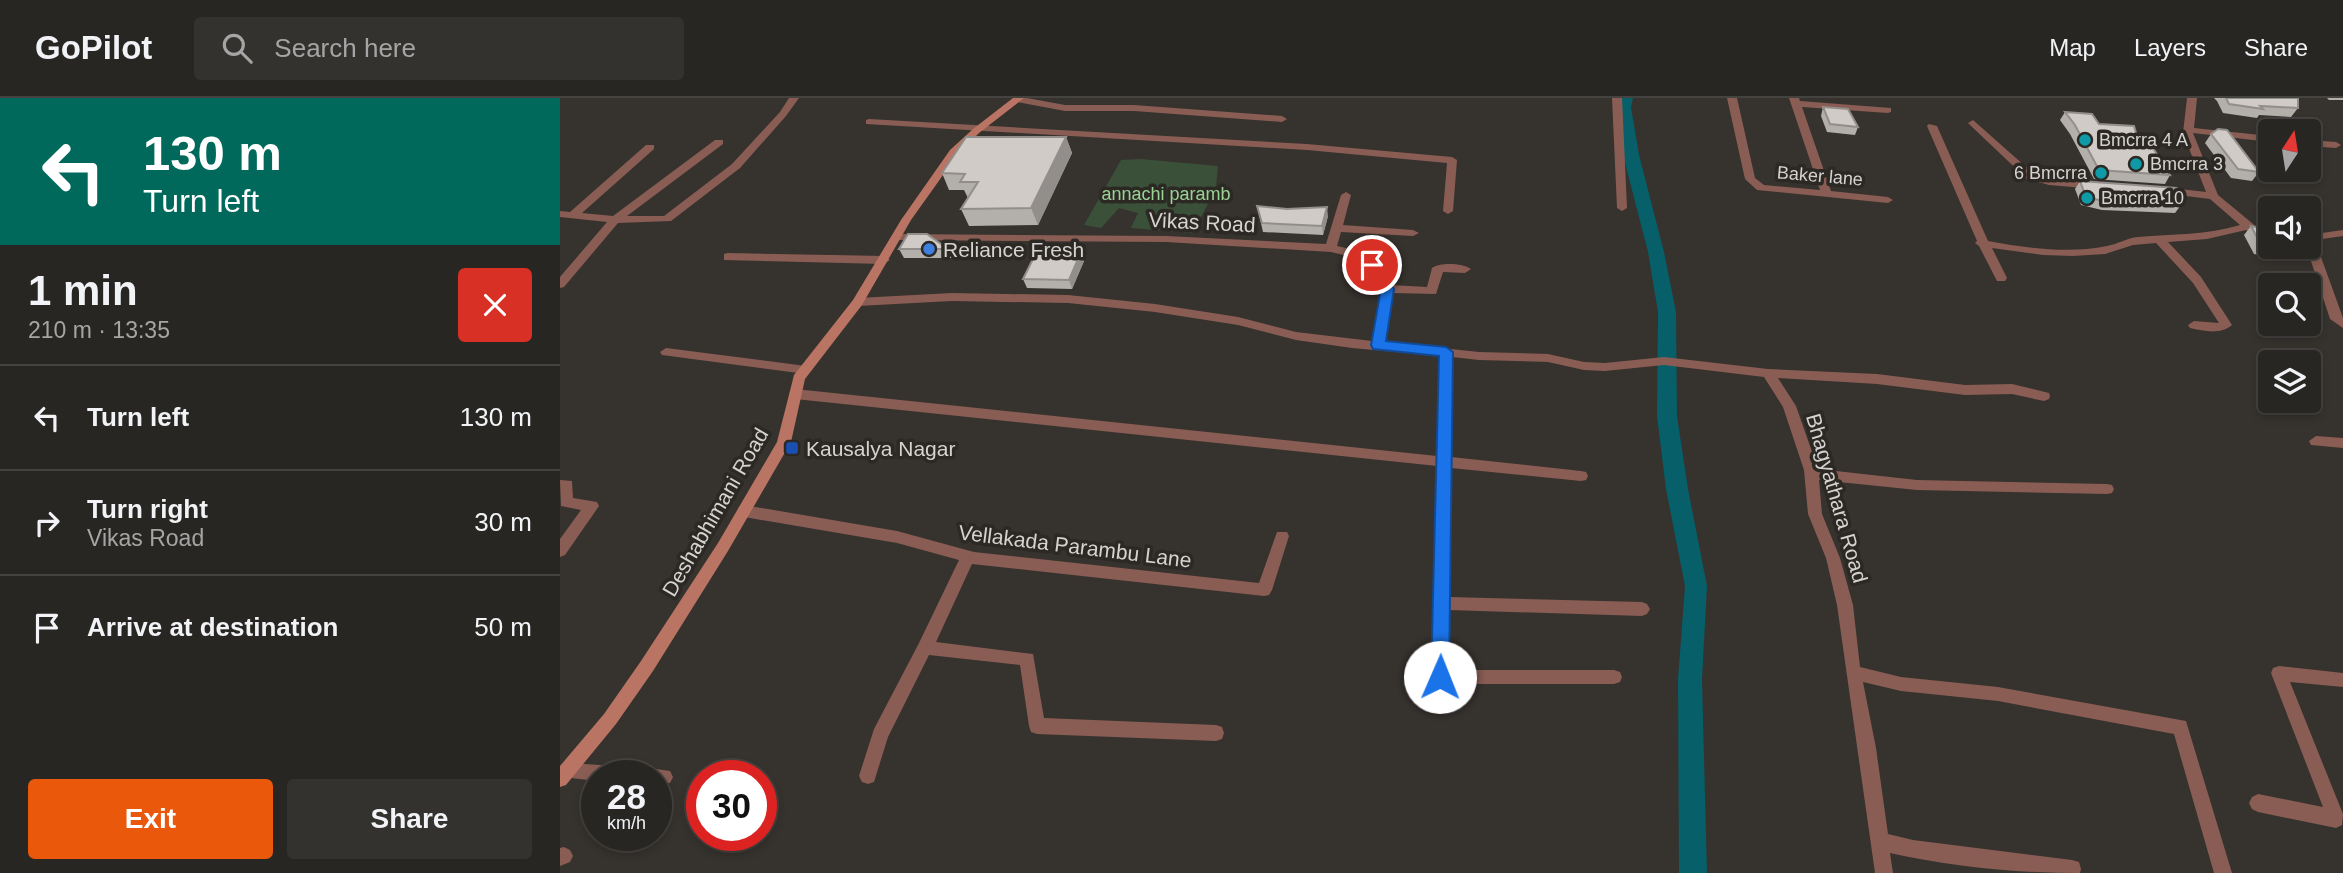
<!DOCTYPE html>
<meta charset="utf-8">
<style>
:root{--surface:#282622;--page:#34322f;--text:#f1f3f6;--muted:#a5a5a5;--line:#444340;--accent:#ea580c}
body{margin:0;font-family:Helvetica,sans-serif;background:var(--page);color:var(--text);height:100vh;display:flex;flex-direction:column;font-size:26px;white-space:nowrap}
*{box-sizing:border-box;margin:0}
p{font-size:23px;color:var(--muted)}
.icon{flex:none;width:38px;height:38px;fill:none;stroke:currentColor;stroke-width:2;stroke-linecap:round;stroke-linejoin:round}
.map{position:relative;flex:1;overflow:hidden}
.drawer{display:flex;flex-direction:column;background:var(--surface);width:560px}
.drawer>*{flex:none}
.banner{background:#00695c;color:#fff;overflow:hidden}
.needle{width:46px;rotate:12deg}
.fabs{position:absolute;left:1698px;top:21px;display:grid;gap:14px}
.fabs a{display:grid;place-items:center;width:63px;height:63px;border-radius:7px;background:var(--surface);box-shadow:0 4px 10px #0003,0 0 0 2px var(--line);font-size:35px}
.speed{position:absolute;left:21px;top:662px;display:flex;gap:14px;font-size:35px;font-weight:700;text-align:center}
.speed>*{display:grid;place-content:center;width:91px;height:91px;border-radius:50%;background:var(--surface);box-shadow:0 4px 10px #0003,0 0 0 2px var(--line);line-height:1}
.speed small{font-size:18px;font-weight:400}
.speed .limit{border:10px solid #d22;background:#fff;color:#111}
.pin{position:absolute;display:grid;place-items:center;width:60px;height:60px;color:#fff;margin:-30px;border:4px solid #fff;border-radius:50%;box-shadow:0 2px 7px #0007}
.me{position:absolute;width:77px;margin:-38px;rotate:1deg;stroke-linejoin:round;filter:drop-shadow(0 0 5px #0008)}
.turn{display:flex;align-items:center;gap:24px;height:147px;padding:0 28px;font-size:32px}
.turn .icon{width:91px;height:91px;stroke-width:2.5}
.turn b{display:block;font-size:49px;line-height:60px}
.round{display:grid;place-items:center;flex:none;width:74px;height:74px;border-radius:7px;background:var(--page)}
.summary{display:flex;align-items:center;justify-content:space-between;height:119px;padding:0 28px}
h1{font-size:42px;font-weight:800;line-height:52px}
.cta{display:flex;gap:14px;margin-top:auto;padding:14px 28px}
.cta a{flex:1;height:80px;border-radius:7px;background:var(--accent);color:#fff;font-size:28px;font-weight:800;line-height:80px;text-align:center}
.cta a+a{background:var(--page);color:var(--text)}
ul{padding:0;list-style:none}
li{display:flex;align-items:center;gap:21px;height:105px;padding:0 28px;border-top:2px solid var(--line)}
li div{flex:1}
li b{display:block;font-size:26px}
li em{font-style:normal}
header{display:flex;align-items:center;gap:42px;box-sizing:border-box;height:98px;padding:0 35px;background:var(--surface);border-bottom:2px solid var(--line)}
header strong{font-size:33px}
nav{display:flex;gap:38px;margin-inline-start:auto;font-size:24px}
.search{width:490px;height:63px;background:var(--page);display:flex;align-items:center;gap:18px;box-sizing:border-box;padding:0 24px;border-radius:7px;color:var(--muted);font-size:26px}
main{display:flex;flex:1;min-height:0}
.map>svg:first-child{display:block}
.green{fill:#3a5038}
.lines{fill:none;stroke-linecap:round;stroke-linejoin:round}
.canal{fill:#075f69;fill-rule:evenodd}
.street{fill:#895d53;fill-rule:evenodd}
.secondary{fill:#b97463;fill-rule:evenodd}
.wall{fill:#b3afaa}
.shaded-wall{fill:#928e8b}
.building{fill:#d0cbc6;stroke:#928e8b;stroke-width:2}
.route{fill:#1a73e8;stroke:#114b97;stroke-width:2}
.culture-dot{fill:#0f9aa8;stroke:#2c2824;stroke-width:2.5}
.shop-dot{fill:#3f7fe0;stroke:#2c2824;stroke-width:2.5}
.transit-dot{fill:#1a4fb4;stroke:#2c2824;stroke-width:2.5}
.labels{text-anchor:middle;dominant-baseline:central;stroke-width:7;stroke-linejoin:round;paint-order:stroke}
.far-poi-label{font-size:18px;fill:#d5d3d0;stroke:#2c2824;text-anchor:start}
.far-street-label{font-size:18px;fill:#d5d3d0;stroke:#2c2824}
.far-park-label{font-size:18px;fill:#9ad395;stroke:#2c2824}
.street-label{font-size:21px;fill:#d5d3d0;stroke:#2c2824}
.poi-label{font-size:21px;fill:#d5d3d0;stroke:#2c2824;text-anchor:start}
</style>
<header>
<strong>GoPilot</strong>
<div class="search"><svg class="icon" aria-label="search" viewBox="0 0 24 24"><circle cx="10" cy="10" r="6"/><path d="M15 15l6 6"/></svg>Search here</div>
<nav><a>Map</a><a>Layers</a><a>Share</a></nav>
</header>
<main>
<section class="drawer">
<div class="banner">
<div class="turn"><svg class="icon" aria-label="left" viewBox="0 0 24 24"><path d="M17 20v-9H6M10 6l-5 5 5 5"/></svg><div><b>130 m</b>Turn left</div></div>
</div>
<div class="summary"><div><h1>1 min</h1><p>210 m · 13:35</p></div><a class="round" style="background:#d93025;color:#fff"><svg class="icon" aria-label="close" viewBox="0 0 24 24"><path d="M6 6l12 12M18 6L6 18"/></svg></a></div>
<ul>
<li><svg class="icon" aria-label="left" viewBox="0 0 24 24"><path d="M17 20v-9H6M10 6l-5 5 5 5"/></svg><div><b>Turn left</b></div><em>130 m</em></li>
<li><svg class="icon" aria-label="right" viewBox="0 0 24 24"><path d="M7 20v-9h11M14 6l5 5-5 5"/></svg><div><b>Turn right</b><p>Vikas Road</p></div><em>30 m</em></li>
<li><svg class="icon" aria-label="arrive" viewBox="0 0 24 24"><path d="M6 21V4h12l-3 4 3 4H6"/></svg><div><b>Arrive at destination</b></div><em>50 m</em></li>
</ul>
<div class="cta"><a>Exit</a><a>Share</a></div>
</section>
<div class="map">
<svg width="1783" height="775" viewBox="0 0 1783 775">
<rect width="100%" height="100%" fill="#36322e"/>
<path class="green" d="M581,61L658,68L656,90L633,135L571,130L578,115L559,110L541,130L524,127L561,62Z"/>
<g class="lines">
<path class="canal" d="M1059,0H1073L1071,9L1079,57L1104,154L1116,214L1117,318L1128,391L1147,488L1142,581L1147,775H1119L1118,581L1125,488L1106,391L1097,318L1098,214L1088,154L1063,57L1057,9Z"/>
<g class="street">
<path d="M229,0H239L226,18L180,70L111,123L58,125L4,189L0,190V179L47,124L0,119V113L10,114L86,47H94V51L22,115L53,118L155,42H163V46L67,118H104L172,66L220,14Z"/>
<path d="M453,0H467L505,7H574L722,18L727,21L722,24L574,13H505L457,4Z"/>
<path d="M1052,0H1062L1067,110L1062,113L1057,110Z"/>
<path d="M1167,0H1177L1195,80L1204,87L1260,92L1229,0H1239L1240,3L1331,10V14L1328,15L1242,9L1271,93L1328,99L1333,102L1328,105L1197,92L1185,81Z"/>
<path d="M1627,0H1637L1634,30L1710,38V44L1633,35L1658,97L1698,130L1710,133V139L1690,135L1686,132L1647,141L1608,144L1641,179L1672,227C1660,237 1644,233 1630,230L1628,227L1634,223L1659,225L1633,185L1596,145L1573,147L1545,156L1513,158L1483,157L1432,150L1447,180L1445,183H1437L1419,148L1415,145L1417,143L1367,28L1369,26L1377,28L1428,143C1466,150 1508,156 1547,148C1558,146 1567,140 1578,139C1613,136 1647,137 1680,127L1650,101L1602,95L1597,92L1602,89L1646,94L1623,35Z"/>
<path d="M309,21L747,46L892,59L897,62L893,113L888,116L883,113L887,65L747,52L306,26V22Z"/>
<path d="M1413,22L1475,77L1490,81L1536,85L1541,88L1536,91L1489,87L1467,81L1410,27L1408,25Z"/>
<path d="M1748,42L1776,44L1781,47L1776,50L1748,48Z"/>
<path d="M786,94L791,97L783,127L853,132L859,135L853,138L781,134L777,148L808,155L830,187L867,189L872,170C880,164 903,165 911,171L905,175L883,174L876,196L832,195L825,244L919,254L988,256L1024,264L1045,265L1104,259L1208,271L1317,276L1405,287L1452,286L1489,295L1490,298L1489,301L1484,303L1452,296L1405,297L1317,286L1218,280L1236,308L1258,371L1357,382L1547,386L1552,387L1554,391L1552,395L1547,396L1357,392L1259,382L1262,416L1280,460L1293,507L1300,569L1341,579L1438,589L1626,623L1672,775H1654L1614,636L1438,603L1341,593L1303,584L1316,650L1328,736L1353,742L1512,762L1519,764L1521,771L1520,775C1457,775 1392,769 1330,755L1333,775H1315L1277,507L1266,460L1248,416L1244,372L1223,309L1204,279L1104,267L1045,273L1024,272L988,264L919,262L892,259L891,359L1021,373L1026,374L1028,378L1026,382L1021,383L891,370L889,499L1082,504L1087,506L1090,511L1087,516L1082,518L889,512L888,572H1054L1060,574L1062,579L1060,584L1054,586H880L874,584L872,579L877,368L235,301L229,296L235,291L877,358L880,258L792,250L736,242L678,227L595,214L508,205L392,203L298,208L292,204L298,200L392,195L508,197L595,206L678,219L736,234L812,243L821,191L800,161L771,154L606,144L338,142L332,139L338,136L606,138L766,146L781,97Z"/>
<path d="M1783,132V138L1748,143V137Z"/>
<path d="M1748,146L1761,159L1783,220V230L1770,221L1750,160L1740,149H1748Z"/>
<path d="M168,155L324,158L330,162L324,166L164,162V156Z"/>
<path d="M106,250L246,268L252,272L246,276L102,257L100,254Z"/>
<path d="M1756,338L1783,340V350L1751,347L1749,343Z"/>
<path d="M0,382L12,383L13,400L37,404L39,408L5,457L0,459V441L21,412L1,408Z"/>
<path d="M184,407L337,433L414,454L699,485L717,434H727L729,438L712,492L709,497L704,498L412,466L376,544L473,556L484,620L656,627L662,629L664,635L662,641L656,643L477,636L471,634L469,628L460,567L369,557L328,639L314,684L308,686L302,684L299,678L314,631L359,545L399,462L337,445L184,419L179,417L177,413L179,409Z"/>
<path d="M1719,568L1783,575V589L1730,584L1783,716L1782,727L1776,730L1698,714L1692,711L1689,705L1692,699L1698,696L1763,709L1711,575L1713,570Z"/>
<path d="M8,665L73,669L79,671L82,677H37V683L2,679L0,671L2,667Z"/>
<path d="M96,671L110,673L113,679L110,685L96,687V677H88L90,673Z"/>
<path d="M4,749L10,752L13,758L10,764L0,768V750Z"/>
</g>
<path class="secondary" d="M453,0H464L419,35L398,56L351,122L302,207L245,281L231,344L168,453L93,573L56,626L6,687L0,689V668L44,616L81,563L158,445L217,344L234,277L293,202L341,122L390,52L413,31Z"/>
</g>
<g class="wall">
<path d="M1654,0H1738V10L1731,19L1699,17L1697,20L1663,15L1657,3Z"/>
<path d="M1767,0H1783V2H1769Z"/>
<path d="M1263,9L1298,29L1295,37L1267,34L1261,18Z"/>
<path d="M1505,14L1539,26L1580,49L1610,77L1605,86L1534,81L1510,36L1500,22Z"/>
<path d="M1651,36L1699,74L1692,83L1671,80L1645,45Z"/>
<path d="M506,39L512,55L478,127L409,128L401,111L408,100L404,92H389L382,75Z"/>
<path d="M1520,83L1623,98L1619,104L1621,107L1615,115L1542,112L1521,107L1515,91Z"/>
<path d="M697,108L768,118L763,137L703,134Z"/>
<path d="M1691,128L1724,152L1717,160L1694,156L1684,137Z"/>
<path d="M339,151H388L392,160H344Z"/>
<path d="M524,163L512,191L467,190L463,181Z"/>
</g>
<g class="shaded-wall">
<path d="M506,39L512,55L478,127L471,110Z"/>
<path d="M767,109L768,118L763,137L762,128Z"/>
<path d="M521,154L524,163L512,191L509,182Z"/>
</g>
<g class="building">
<path d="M1666,0H1738V10L1700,8L1703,11L1669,6Z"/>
<path d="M1263,9L1288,11L1298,29L1270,26Z"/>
<path d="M1505,14L1532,16L1539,26L1574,28L1580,49L1593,50L1610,77L1539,72L1515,27Z"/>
<path d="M1658,31L1667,32L1699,74L1678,71L1651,36Z"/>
<path d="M406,39H506L471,110L401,111L418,84H400L405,76L382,75Z"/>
<path d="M1520,83L1617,90L1623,98L1614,97L1621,107L1547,104L1526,99Z"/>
<path d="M697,108L727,111L767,109L762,128L702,125Z"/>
<path d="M1691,128L1710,132V149H1723L1724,152L1701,147Z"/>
<path d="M348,136H367L388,151H339Z"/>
<path d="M477,153L521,154L509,182L463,181Z"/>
</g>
<path class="route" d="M812,162L817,164L834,191L826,243L886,249L893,254L889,579L886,584L880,587L873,584L871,579L879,258L813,251L811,247L821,191L806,167Z"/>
<g class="culture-dot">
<circle cx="1525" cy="42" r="7"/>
<circle cx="1576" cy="66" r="7"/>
<circle cx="1541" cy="75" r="7"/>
<circle cx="1527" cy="100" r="7"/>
</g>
<circle class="shop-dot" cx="369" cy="151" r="7"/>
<rect class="transit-dot" x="225" y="343" width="14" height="14" rx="3.5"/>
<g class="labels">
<g class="far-poi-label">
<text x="1539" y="42">Bmcrra 4 A</text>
<text x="1590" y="66">Bmcrra 3</text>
<text x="1527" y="75" text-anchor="end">6 Bmcrra</text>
<text x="1541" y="100">Bmcrra 10</text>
</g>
<g class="far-street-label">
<text transform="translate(1260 78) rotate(5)">Baker lane</text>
</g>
<g class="far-park-label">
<text x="606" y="96">annachi paramb</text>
</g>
<g class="street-label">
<text transform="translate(642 124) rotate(3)">Vikas Road</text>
<text transform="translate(1277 400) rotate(74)">Bhagyathara Road</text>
<text transform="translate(155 414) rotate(-60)">Deshabhimani Road</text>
<text transform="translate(515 448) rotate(7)">Vellakada Parambu Lane</text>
</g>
<g class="poi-label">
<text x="383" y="151">Reliance Fresh</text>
<text x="246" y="350">Kausalya Nagar</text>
</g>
</g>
</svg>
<div class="fabs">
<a><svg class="needle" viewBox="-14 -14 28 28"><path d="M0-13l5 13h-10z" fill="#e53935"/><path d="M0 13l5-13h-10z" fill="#a5a5a5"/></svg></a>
<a><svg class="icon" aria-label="sound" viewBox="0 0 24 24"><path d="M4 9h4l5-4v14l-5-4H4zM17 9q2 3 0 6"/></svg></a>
<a><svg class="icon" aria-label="search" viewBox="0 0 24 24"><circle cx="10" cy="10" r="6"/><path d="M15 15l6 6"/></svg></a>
<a><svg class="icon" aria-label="layers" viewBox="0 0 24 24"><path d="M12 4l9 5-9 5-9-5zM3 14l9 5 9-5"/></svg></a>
</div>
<div class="speed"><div>28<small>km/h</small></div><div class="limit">30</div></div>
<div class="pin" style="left:812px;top:167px;background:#d93025"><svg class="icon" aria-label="arrive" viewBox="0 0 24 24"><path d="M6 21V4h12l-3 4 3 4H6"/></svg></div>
<svg class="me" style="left:880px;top:579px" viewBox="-20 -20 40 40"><circle r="19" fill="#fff"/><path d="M0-13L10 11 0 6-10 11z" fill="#1a73e8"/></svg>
</div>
</main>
